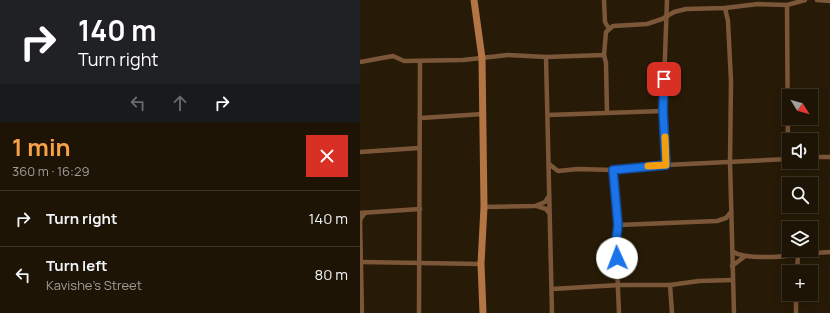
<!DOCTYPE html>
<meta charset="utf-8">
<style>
:root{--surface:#1d1405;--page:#2a2113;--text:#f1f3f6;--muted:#a09e9a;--line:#3b3327;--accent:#f7a149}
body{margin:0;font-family:Manrope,sans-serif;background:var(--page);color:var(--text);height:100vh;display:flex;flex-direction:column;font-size:15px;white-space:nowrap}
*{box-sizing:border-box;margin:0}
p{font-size:13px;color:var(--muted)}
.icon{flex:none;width:22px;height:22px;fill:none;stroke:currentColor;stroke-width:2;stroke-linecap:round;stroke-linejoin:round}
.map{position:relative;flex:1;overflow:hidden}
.panel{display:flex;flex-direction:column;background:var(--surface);width:360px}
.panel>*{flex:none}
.top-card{background:#202124;color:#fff;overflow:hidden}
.needle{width:26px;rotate:127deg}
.tools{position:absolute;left:422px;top:89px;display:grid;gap:8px}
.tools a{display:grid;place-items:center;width:36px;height:36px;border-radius:0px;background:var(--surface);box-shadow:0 2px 10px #0003,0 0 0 1px var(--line);font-size:20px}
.pin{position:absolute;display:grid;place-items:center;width:34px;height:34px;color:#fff;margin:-17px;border-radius:8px;box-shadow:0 2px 6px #0006}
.me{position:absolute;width:44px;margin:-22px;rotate:358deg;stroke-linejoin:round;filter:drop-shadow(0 0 3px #0008)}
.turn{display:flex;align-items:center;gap:14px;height:84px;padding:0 12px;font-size:18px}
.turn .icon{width:52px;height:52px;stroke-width:2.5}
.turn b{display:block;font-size:28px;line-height:34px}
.lanes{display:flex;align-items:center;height:38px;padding:0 12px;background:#0003;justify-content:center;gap:20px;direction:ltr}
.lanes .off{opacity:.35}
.round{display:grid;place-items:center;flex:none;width:42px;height:42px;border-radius:0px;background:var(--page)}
.overview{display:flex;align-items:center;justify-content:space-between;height:68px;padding:0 12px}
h1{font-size:24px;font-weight:700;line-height:30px;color:var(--accent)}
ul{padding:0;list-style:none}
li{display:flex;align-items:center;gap:12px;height:56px;padding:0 12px;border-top:1px solid var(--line)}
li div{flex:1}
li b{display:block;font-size:15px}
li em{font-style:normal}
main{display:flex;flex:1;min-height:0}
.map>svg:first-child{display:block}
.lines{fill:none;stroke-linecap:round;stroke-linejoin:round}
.street{stroke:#7c5638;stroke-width:4.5}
.secondary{stroke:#b27543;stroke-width:7}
.route-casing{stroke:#114b97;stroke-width:10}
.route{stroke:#1a73e8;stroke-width:7}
.slow{stroke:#f59e0b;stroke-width:7}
</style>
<main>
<section class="panel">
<div class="top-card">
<div class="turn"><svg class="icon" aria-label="right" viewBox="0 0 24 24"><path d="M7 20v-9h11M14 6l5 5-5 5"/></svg><div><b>140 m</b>Turn right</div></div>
<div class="lanes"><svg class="icon off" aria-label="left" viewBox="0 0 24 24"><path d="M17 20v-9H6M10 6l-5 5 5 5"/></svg><svg class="icon off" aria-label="ahead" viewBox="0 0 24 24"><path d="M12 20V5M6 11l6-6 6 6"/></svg><svg class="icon" aria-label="right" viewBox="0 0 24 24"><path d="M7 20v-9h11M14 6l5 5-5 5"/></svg></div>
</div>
<div class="overview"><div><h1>1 min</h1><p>360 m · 16:29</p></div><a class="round" style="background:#d93025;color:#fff"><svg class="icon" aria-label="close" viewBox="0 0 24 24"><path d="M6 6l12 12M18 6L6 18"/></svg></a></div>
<ul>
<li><svg class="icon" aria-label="right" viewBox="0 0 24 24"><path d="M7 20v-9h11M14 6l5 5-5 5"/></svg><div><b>Turn right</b></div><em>140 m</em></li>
<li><svg class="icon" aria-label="left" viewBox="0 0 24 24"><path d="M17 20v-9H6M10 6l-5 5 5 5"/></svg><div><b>Turn left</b><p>Kavishe’s Street</p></div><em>80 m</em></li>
</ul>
</section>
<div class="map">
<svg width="470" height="313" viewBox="0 0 470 313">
<rect width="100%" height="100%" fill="#271b07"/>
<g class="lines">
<g class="street">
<path d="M244,0L245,22L249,29"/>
<path d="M457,0L470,1"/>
<path d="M427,5L428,159"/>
<path d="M365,8L368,21L371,81L370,162L374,313"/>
<path d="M244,55L246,63L247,113"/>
<path d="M186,57L192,313"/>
<path d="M0,62L33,56L44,61L103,60L148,55L186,57L244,55L246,32L253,26L287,24L302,19L314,12L326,9L365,8L398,4L427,5L445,0"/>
<path d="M188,115L303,111"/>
<path d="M61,118L123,114"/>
<path d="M0,152L59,148"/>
<path d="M451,157H470"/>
<path d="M189,164L198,171L218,169L253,170L306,165L429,159"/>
<path d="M306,165L303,111L307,0"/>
<path d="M253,170L258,225L256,241L259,313"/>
<path d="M177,206L186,209L190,214"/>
<path d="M124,207L175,206L185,202L189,196"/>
<path d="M0,213L60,209"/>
<path d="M258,225L357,221L366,218L371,212"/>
<path d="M373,252C391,263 447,253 470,252"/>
<path d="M1,262L121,264"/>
<path d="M372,266L384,257"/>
<path d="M437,272L438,254"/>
<path d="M310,285L312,313"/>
<path d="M192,289L259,285H310L339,281L372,280"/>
<path d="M2,313L0,222L1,218L5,213"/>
<path d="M59,313L60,61"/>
<path d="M436,313V294"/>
</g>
<path class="secondary" d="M114,0L122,58L124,207L121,264L123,313"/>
</g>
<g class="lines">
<g class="route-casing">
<path id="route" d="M257,258L256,241L258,225L253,170L306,165L303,111L304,79"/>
</g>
<use href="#route" class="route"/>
<path class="slow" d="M288,166L306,165L305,137"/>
</g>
</svg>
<div class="tools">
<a><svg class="needle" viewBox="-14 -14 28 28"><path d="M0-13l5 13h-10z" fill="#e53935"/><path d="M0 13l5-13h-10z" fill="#a09e9a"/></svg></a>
<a><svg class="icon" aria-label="sound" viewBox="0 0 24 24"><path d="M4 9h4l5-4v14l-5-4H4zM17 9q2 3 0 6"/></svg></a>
<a><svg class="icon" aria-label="search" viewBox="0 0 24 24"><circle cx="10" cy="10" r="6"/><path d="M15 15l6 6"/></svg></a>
<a><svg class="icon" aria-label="layers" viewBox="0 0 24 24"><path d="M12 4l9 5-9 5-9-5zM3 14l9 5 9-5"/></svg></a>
<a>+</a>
</div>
<div class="pin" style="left:304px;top:79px;background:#d93025"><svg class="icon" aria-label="arrive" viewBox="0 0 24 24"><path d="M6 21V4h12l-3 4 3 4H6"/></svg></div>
<svg class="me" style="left:257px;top:258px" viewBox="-20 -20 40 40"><circle r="19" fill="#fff"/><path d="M0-13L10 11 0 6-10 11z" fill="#1a73e8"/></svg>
</div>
</main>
